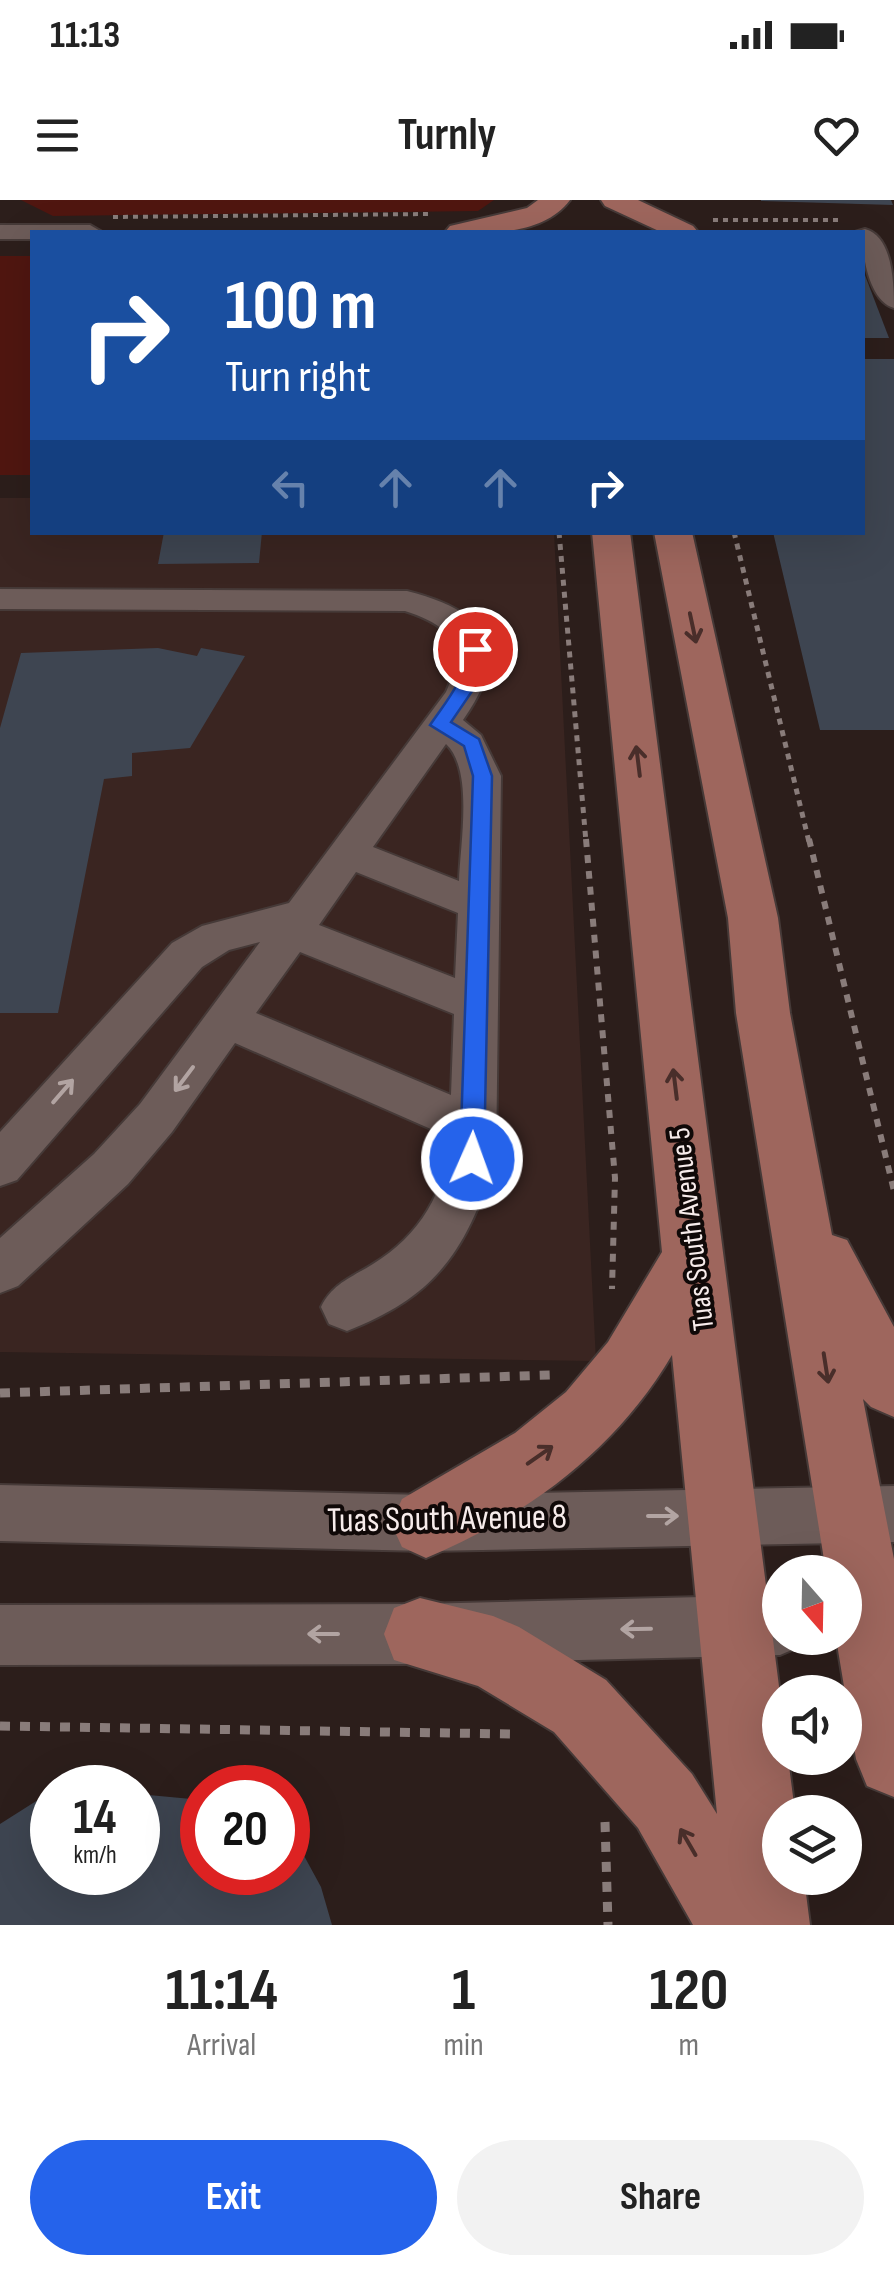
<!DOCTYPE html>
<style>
:root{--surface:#fff;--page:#f2f2f2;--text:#222;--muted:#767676;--accent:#2563eb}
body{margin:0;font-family:"Sofia Sans Condensed",sans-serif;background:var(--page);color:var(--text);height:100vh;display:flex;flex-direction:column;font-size:38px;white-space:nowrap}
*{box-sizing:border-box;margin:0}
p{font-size:32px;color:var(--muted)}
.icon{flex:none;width:55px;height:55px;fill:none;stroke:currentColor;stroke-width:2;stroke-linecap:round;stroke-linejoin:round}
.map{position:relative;height:1725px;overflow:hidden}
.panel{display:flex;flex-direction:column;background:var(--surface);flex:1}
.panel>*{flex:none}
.top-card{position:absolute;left:30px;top:30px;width:835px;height:305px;border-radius:0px;box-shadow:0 10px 40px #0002;background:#1a4fa0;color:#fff;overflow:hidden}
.needle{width:65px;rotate:160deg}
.fabs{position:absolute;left:762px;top:1355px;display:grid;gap:20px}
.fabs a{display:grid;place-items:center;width:100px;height:100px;border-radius:50%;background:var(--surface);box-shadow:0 10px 40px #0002;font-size:50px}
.speed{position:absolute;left:30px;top:1565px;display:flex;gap:20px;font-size:50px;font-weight:700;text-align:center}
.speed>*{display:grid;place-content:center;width:130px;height:130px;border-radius:50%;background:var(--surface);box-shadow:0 10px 40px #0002;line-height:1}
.speed small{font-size:25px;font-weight:400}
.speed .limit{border:15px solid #d22;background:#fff;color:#111}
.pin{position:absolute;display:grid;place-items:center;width:85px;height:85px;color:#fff;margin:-42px;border:5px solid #fff;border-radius:50%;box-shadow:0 2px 10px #0007}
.me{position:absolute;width:110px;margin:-55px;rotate:2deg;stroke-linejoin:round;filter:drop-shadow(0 0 8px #0008)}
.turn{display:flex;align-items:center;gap:35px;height:210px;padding:0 30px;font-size:45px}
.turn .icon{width:130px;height:130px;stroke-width:2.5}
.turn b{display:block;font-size:70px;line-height:85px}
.lanes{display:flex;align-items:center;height:95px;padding:0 30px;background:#0003;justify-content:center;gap:50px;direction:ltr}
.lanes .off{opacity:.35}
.eta{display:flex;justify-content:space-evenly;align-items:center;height:170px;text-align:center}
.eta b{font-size:60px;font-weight:700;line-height:70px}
.cta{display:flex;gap:20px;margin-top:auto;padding:20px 30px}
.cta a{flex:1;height:115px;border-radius:60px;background:var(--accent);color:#fff;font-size:40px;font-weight:700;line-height:115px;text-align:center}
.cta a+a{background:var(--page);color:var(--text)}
.status{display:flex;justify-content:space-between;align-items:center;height:70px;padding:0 50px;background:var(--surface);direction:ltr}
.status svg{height:28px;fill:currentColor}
header{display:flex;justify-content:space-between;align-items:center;height:130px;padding:0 30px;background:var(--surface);font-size:45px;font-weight:700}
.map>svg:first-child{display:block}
.built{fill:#3a2521}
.green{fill:#501610}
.building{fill:#3e4551}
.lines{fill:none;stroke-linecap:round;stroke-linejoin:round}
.minor-casing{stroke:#463a38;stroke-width:4}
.major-casing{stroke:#463a38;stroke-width:4}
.path-far3{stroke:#897c7a;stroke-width:4;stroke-dasharray:5 5;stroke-linecap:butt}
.path-far2{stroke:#897c7a;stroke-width:5;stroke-dasharray:6 6;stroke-linecap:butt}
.path-far1{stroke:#897c7a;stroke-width:6;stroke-dasharray:8 8;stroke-linecap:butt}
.path{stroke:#897c7a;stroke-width:9;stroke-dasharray:10 10;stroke-linecap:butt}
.minor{fill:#6d5c59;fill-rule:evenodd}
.major{fill:#9e665d;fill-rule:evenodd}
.oneway{stroke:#492e2a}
.oneway2{stroke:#b2a4a2}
.route{fill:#2563eb;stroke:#184099;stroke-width:2.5}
.labels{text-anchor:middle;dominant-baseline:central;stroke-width:8;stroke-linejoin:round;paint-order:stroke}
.street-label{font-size:30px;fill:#f7eceb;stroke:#100908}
.near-street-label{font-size:35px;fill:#f7eceb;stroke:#100908}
</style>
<div class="status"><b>11:13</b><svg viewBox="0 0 49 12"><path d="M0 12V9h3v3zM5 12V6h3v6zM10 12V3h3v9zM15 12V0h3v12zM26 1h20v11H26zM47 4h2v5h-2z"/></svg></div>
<header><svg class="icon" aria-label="menu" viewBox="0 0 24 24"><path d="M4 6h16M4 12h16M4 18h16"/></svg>Turnly<svg class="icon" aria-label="heart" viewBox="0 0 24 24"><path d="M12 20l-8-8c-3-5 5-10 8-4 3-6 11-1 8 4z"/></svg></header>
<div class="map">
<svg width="894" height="1725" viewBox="0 0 894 1725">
<rect width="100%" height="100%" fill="#2c1e1b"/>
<path class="built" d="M0,298H32V332L554,333L596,1161L0,1152Z"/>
<g class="green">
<path d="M21,0H494L478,11L53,16Z"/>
<rect x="0" y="56" width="32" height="219"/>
</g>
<g class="building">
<path d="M891,0L893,5L761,1V0Z"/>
<path d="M863,70L889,138H862Z"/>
<path d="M862,159H894V530H820L773,332H862Z"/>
<path d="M164,332H262L259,363L158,364Z"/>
<path d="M158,448L197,456L201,448L245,456L190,548L132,553V576L104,579L58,813H0V528L21,453Z"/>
<path d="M52,1591V1672H138V1594L202,1600V1672H288V1633L296,1641L321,1687L332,1725H0V1624Z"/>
</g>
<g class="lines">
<g class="minor-casing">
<g id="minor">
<path d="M0,25H90L102,32H32V39H0Z"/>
<path d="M865,29C893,36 894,85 894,108C869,101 862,55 862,32H855Z"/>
<path d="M0,389L407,391C487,411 514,448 463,520L481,535L501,576L496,959C466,1049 439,1095 347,1131L329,1124L321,1107C332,1084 352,1077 373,1064C419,1036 447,991 449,937L235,843L172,932L128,984L18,1086L0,1093V1038L94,954L140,904L260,742L229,750L202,767L17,980L0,986V932L172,743L202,726L289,703L446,492C467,445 452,426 405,411L0,409ZM446,544C474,570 460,644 459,681L373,647ZM356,672L458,713L455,778L319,725ZM300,752L454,814L451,895L256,813Z"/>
<path d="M0,1285L426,1295L894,1286V1342L426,1351L0,1341Z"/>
<path d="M780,1395V1438H804L801,1446L780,1455L420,1464L0,1465V1405L420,1404Z"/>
</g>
</g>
<g class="major-casing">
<g id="major">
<path d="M538,0H570C543,36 486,34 445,32L450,26L527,8Z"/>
<path d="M601,0H638L693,26L698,32H661L605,6Z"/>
<path d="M592,332H630L780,1494V1558H788L795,1612H780V1678H804L810,1725H693L638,1628L554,1532L478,1486L394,1460L384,1434L394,1408L420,1398L493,1416L519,1427L606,1480L692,1574L717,1614L672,1155C615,1251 528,1315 426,1358L402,1347L391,1323L402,1299L515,1233L566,1192L608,1142L662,1052Z"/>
<path d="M654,332H692L778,718L790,813L832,1035L847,1040L894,1127V1217L871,1207L863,1199L894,1359V1597L867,1586L856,1559L836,1438H845V1372H826L736,813L728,718Z"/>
</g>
</g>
<g class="path-far3">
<path d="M113,17L430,14"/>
<path d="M713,20H840"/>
</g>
<g class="path-far2">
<path d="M559,332L586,642"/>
<path d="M734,332L809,642"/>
</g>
<g class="path-far1">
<path d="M586,639L615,978L612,1089"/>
<path d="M809,639L894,991"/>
</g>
<g class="path">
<path d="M0,1193L551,1175"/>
<path d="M0,1526L514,1534"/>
<path d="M605,1622L608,1725"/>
</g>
<use href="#minor" class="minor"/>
<use href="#major" class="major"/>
</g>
<defs><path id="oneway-shaft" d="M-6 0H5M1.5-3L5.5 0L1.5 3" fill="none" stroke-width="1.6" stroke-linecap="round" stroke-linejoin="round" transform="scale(2.5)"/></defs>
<g class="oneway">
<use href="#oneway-shaft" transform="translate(693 428) rotate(78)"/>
<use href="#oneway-shaft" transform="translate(638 561) rotate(-97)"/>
<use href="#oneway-shaft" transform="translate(675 884) rotate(-97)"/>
<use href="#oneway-shaft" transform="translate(826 1168) rotate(81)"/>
<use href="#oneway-shaft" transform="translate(540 1255) rotate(-35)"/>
<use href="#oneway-shaft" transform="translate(688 1642) rotate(-120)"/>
</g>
<g class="oneway2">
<use href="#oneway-shaft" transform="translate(184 879) rotate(127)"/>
<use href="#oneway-shaft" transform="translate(63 891) rotate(-49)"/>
<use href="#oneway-shaft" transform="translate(663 1316)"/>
<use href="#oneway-shaft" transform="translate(636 1429) rotate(179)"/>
<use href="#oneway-shaft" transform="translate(323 1434) rotate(180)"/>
</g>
<path class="route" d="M475,444L483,449L484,466L477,484L451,522L479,539L492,576L484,959L480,966L472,969L464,966L460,959L473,576L464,546L430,525C447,500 466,480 466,449Z"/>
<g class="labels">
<g class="street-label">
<text transform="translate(692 1029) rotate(-97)">Tuas South Avenue 5</text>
</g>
<g class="near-street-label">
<text transform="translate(447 1319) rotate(-1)">Tuas South Avenue 8</text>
</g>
</g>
</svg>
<div class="fabs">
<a><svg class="needle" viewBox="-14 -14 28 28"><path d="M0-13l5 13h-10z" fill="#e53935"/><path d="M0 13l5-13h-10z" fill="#767676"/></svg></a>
<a><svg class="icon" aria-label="sound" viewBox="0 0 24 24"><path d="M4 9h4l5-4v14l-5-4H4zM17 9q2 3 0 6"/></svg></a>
<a><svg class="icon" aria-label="layers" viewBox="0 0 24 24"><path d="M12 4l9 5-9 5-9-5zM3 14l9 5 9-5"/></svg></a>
</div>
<div class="speed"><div>14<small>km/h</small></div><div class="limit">20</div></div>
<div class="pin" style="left:475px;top:449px;background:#d93025"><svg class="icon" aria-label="arrive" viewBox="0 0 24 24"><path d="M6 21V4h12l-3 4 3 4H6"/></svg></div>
<svg class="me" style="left:472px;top:959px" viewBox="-20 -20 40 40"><circle r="17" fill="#2563eb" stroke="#fff" stroke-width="3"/><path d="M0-11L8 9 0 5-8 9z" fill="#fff"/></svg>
<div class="top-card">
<div class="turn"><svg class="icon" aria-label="right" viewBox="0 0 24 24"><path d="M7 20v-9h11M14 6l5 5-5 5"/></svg><div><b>100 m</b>Turn right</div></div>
<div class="lanes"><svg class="icon off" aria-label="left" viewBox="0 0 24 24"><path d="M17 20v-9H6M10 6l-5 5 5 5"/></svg><svg class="icon off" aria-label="ahead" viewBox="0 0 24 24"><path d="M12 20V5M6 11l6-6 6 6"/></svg><svg class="icon off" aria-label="ahead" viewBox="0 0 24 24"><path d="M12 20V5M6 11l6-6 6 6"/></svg><svg class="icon" aria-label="right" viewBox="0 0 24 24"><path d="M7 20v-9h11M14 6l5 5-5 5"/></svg></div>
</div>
</div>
<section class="panel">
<div class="eta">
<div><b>11:14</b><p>Arrival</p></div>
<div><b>1</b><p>min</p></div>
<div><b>120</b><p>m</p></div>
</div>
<div class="cta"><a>Exit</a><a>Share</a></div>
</section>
